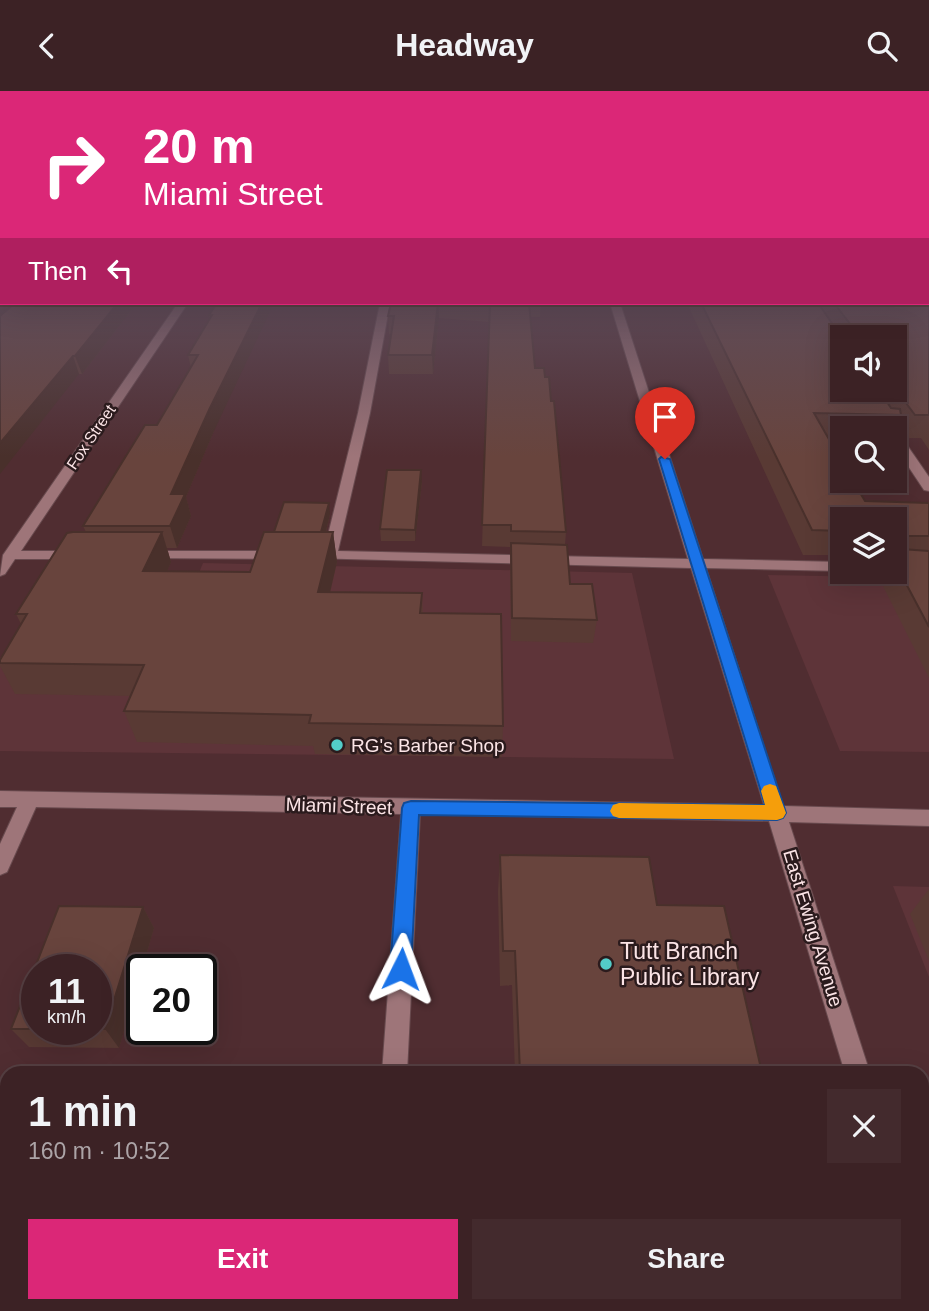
<!DOCTYPE html>
<meta charset="utf-8">
<style>
:root{--surface:#3c2225;--page:#432a2d;--text:#f1f3f6;--muted:#aca4a7;--line:#553f42;--accent:#db2777}
body{margin:0;font-family:Arial,sans-serif;background:var(--page);color:var(--text);height:100vh;display:flex;flex-direction:column;font-size:26px;white-space:nowrap}
*{box-sizing:border-box;margin:0}
p{font-size:23px;color:var(--muted)}
.icon{flex:none;width:38px;height:38px;fill:none;stroke:currentColor;stroke-width:2;stroke-linecap:round;stroke-linejoin:round}
.map{position:relative;flex:1;overflow:hidden}
.panel{position:absolute;left:0px;top:975px;width:929px;height:247px;display:flex;flex-direction:column;background:var(--surface);border-radius:21px 21px 0 0;box-shadow:0 7px 28px #0002,0 0 0 2px var(--line)}
.panel>*{flex:none}
.top-card{position:absolute;left:0px;top:0px;width:929px;height:214px;box-shadow:0 7px 28px #0002,0 0 0 2px var(--line);background:#db2777;color:#fff;overflow:hidden}
.buttons{position:absolute;left:830px;top:234px;display:grid;gap:14px}
.buttons a{display:grid;place-items:center;width:77px;height:77px;border-radius:0px;background:var(--surface);box-shadow:0 7px 28px #0002,0 0 0 2px var(--line);font-size:35px}
.speed{position:absolute;left:21px;top:863px;display:flex;gap:14px;font-size:35px;font-weight:700;text-align:center}
.speed>*{display:grid;place-content:center;width:91px;height:91px;border-radius:50%;background:var(--surface);box-shadow:0 7px 28px #0002,0 0 0 2px var(--line);line-height:1}
.speed small{font-size:18px;font-weight:400}
.speed .limit{border:4px solid #111;border-radius:10px;background:#fff;color:#111}
.pin{position:absolute;display:grid;place-items:center;width:60px;height:60px;color:#fff;margin:-72px -30px;border-radius:50% 50% 50% 0;rotate:-45deg;box-shadow:0 0 7px #0007}
.pin .icon{rotate:45deg}
.me{position:absolute;width:77px;margin:-38px;rotate:3deg;stroke-linejoin:round;filter:drop-shadow(0 0 5px #0008)}
.turn{display:flex;align-items:center;gap:24px;height:147px;padding:0 28px;font-size:32px}
.turn .icon{width:91px;height:91px;stroke-width:2.5}
.turn b{display:block;font-size:49px;line-height:60px}
.then{display:flex;align-items:center;height:66px;padding:0 28px;background:#0003;gap:14px;font-size:26px}
.round{display:grid;place-items:center;flex:none;width:74px;height:74px;border-radius:0px;background:var(--page)}
.summary{display:flex;align-items:center;justify-content:space-between;height:119px;padding:0 28px}
h1{font-size:42px;font-weight:700;line-height:52px}
.button{display:flex;gap:14px;margin-top:auto;padding:14px 28px}
.button a{flex:1;height:80px;border-radius:0px;background:var(--accent);color:#fff;font-size:28px;font-weight:700;line-height:80px;text-align:center}
.button a+a{background:var(--page);color:var(--text)}
header{display:flex;justify-content:space-between;align-items:center;height:91px;padding:0 28px;background:var(--surface);font-size:32px;font-weight:700}
.map>svg:first-child{display:block}
.built{fill:#5e3439}
.lines{fill:none;stroke-linecap:round;stroke-linejoin:round}
.minor-casing{stroke:#684a4e;stroke-width:2}
.minor{fill:#9e7579;fill-rule:evenodd}
.wall{fill:#593a34;fill-rule:evenodd}
.shaded-wall{fill:#49302b}
.building{fill:#68443d;stroke:#49302b;stroke-width:2}
.route{fill:#1a73e8;stroke:#114b97;stroke-width:2}
.slow{fill:#f59e0b}
.poi-dot{fill:#53cdc9;stroke:#2b1b1d;stroke-width:2.5}
.labels{text-anchor:middle;dominant-baseline:central;stroke-width:5;stroke-linejoin:round;paint-order:stroke}
.far-street-label{font-size:16px;fill:#fbe4e6;stroke:#2b1b1d}
.poi-label{font-size:19px;fill:#fbe4e6;stroke:#2b1b1d;text-anchor:start}
.street-label{font-size:19px;fill:#fbe4e6;stroke:#2b1b1d}
.near-poi-label{font-size:23px;fill:#fbe4e6;stroke:#2b1b1d;text-anchor:start}
</style>
<header><svg class="icon" aria-label="back" viewBox="0 0 24 24"><path d="M15 5l-7 7 7 7"/></svg>Headway<svg class="icon" aria-label="search" viewBox="0 0 24 24"><circle cx="10" cy="10" r="6"/><path d="M15 15l6 6"/></svg></header>
<div class="map">
<svg width="929" height="1220" viewBox="0 0 929 1220">
<rect width="100%" height="100%" fill="#502d31"/>
<g class="built">
<path d="M203,472L632,482L674,668L0,660V566L164,568Z"/>
<path d="M768,484L929,487V661L840,660Z"/>
<path d="M893,795L929,796V886Z"/>
</g>
<g class="lines">
<g class="minor-casing">
<g id="minor">
<path d="M178,212H188L21,460H75L82,464L75,468H15L5,483L0,485L3,464Z"/>
<path d="M380,212H390L370,322L338,460L688,468L610,212H620L703,468L842,471V480L706,477L783,715L929,719V735L789,731L870,982H845L769,730L420,723L407,982H382L401,723L36,716L7,781L0,784V753L17,716H0V700L764,714L691,477L308,467L306,464L308,461L324,460L358,322Z"/>
<path d="M894,340L898,341L929,386V400L924,399L894,354Z"/>
<path d="M145,460H278L285,464L278,468L140,467L138,464Z"/>
<path d="M0,1139L7,1140V1168L0,1167Z"/>
<path d="M922,1173L929,1175V1220L919,1218L917,1214H922Z"/>
<rect x="363" y="1214" width="30" height="6"/>
</g>
</g>
<use href="#minor" class="minor"/>
</g>
<g class="wall">
<path d="M929,195V359L921,347H905L896,334L894,340V338H842V346H827L865,410L929,412V587L876,481H894V429H842V464H803L687,212H928ZM842,247H894V299H842Z"/>
<path d="M2,212H137L82,283H79Z"/>
<path d="M217,212L214,340L186,406L191,425L177,457H167L171,471L167,480L250,481L274,441L330,423L326,441H333L337,471L330,501L422,502L423,522L503,635L502,666L315,663L313,655L137,651L124,620L131,605L15,603L0,575V569L21,533L16,523L86,441L83,435L157,334L191,277L188,264L210,228L209,224Z"/>
<path d="M391,212H541L540,226H530L535,277L545,286L551,310L566,441L565,454L570,493L597,529L593,552L511,550L510,456L482,455L489,231L439,227L433,283H389L388,264L391,243H389L388,225Z"/>
<path d="M422,391L415,450H381L380,438Z"/>
<path d="M500,764L762,982H515L512,894L500,895L498,801Z"/>
<path d="M929,798V870L910,823Z"/>
<path d="M143,816L154,837L119,957L29,956L11,938Z"/>
<path d="M0,1012L7,1013V1106L0,1105Z"/>
<path d="M522,1214H816L817,1220H522Z"/>
</g>
<g class="shaded-wall">
<path d="M2,209V212H23L0,234V210Z"/>
<path d="M118,212H137L82,283L75,265Z"/>
<path d="M262,212H274L214,340L186,406L191,425L177,457L170,435L171,403L209,319Z"/>
<path d="M438,212L439,227L433,283L432,264Z"/>
<path d="M73,265L79,283L0,383V352Z"/>
<path d="M421,379L422,391L415,450V439Z"/>
<path d="M329,412L330,423L322,457L320,446Z"/>
<path d="M162,441L171,471L154,511L143,480Z"/>
<path d="M333,441L337,471L323,532L318,501Z"/>
<path d="M143,816L154,837L119,957L105,938Z"/>
<path d="M78,1214L99,1215L97,1220H76Z"/>
</g>
<g class="building">
<path d="M0,195H2V209L0,210Z"/>
<path d="M928,195H929V324H915L894,296V247H851V234L834,212H928Z"/>
<path d="M15,212H118L75,265H73L0,352V225Z"/>
<path d="M217,212H262L209,319L171,403H185L170,435H83L145,334H157L198,264H188L212,224H209Z"/>
<path d="M391,212H438L432,264H388L394,225H388Z"/>
<path d="M476,212H529L535,277H544L545,286H549L551,310H554L566,441L511,440V434H482L490,213Z"/>
<path d="M701,212H818L842,247V299H879L891,317L900,318L901,324L814,322L842,371V390H853L865,410L929,412V445H905L902,458L929,460V536L894,470V429H842V440L812,439Z"/>
<path d="M387,379H421L415,439L380,438Z"/>
<path d="M284,411L329,412L321,441H274Z"/>
<path d="M73,441H162L143,480L250,481L264,441H333L318,501L422,502L420,522L501,523L503,635L309,632L311,624L124,620L144,574L0,572V569L27,523H16L67,442Z"/>
<path d="M511,452L567,454L570,493H592L597,529L512,527Z"/>
<path d="M500,764L649,766L657,814L724,815L762,982H520L515,860H503Z"/>
<path d="M59,815L143,816L105,938H65H96V878H37V938H11Z"/>
<path d="M0,1012L7,1013V1093L0,1092Z"/>
<path d="M0,1198L7,1199V1214H78L76,1220H0Z"/>
<path d="M527,1214H816L817,1220H527Z"/>
</g>
<linearGradient id="sky" x2="0" y2="1"><stop stop-color="#2c191b"/><stop offset="0.53" stop-color="#5e4c5a"/><stop offset="1" stop-color="#5e4c5a" stop-opacity="0"/></linearGradient>
<rect width="929" height="366" fill="url(#sky)"/>
<path class="route" d="M661,366L670,368L786,722L783,727L777,729L419,724L411,878L408,885L401,888L393,885L390,878L402,717L404,712L411,710L765,714L659,368Z"/>
<path class="slow" d="M770,693L776,695L786,722L783,727L777,729L619,727L613,725L610,720L613,714L619,712L765,714L761,700L764,695Z"/>
<g class="poi-dot">
<circle cx="337" cy="654" r="7"/>
<circle cx="606" cy="873" r="7"/>
</g>
<g class="labels">
<g class="far-street-label">
<text transform="translate(91 346) rotate(-56)">Fox Street</text>
</g>
<g class="poi-label">
<text x="351" y="654">RG's Barber Shop</text>
</g>
<g class="street-label">
<text transform="translate(339 715) rotate(2)">Miami Street</text>
<text transform="translate(813 837) rotate(73)">East Ewing Avenue</text>
</g>
<g class="near-poi-label">
<text x="620" y="860">Tutt Branch<tspan x="620" dy="26">Public Library</tspan></text>
</g>
</g>
</svg>
<div class="buttons">
<a><svg class="icon" aria-label="sound" viewBox="0 0 24 24"><path d="M4 9h4l5-4v14l-5-4H4zM17 9q2 3 0 6"/></svg></a>
<a><svg class="icon" aria-label="search" viewBox="0 0 24 24"><circle cx="10" cy="10" r="6"/><path d="M15 15l6 6"/></svg></a>
<a><svg class="icon" aria-label="layers" viewBox="0 0 24 24"><path d="M12 4l9 5-9 5-9-5zM3 14l9 5 9-5"/></svg></a>
</div>
<div class="speed"><div>11<small>km/h</small></div><div class="limit">20</div></div>
<div class="pin" style="left:665px;top:368px;background:#d93025"><svg class="icon" aria-label="arrive" viewBox="0 0 24 24"><path d="M6 21V4h12l-3 4 3 4H6"/></svg></div>
<svg class="me" style="left:401px;top:878px" viewBox="-20 -20 40 40"><path d="M0-17L14 15 0 8-14 15z" fill="#1a73e8" stroke="#fff" stroke-width="4"/></svg>
<div class="top-card">
<div class="turn"><svg class="icon" aria-label="right" viewBox="0 0 24 24"><path d="M7 20v-9h11M14 6l5 5-5 5"/></svg><div><b>20 m</b>Miami Street</div></div>
<div class="then">Then<svg class="icon" aria-label="left" viewBox="0 0 24 24"><path d="M17 20v-9H6M10 6l-5 5 5 5"/></svg></div>
</div>
<section class="panel">
<div class="summary"><div><h1>1 min</h1><p>160 m · 10:52</p></div><a class="round"><svg class="icon" aria-label="close" viewBox="0 0 24 24"><path d="M6 6l12 12M18 6L6 18"/></svg></a></div>
<div class="button"><a>Exit</a><a>Share</a></div>
</section>
</div>
